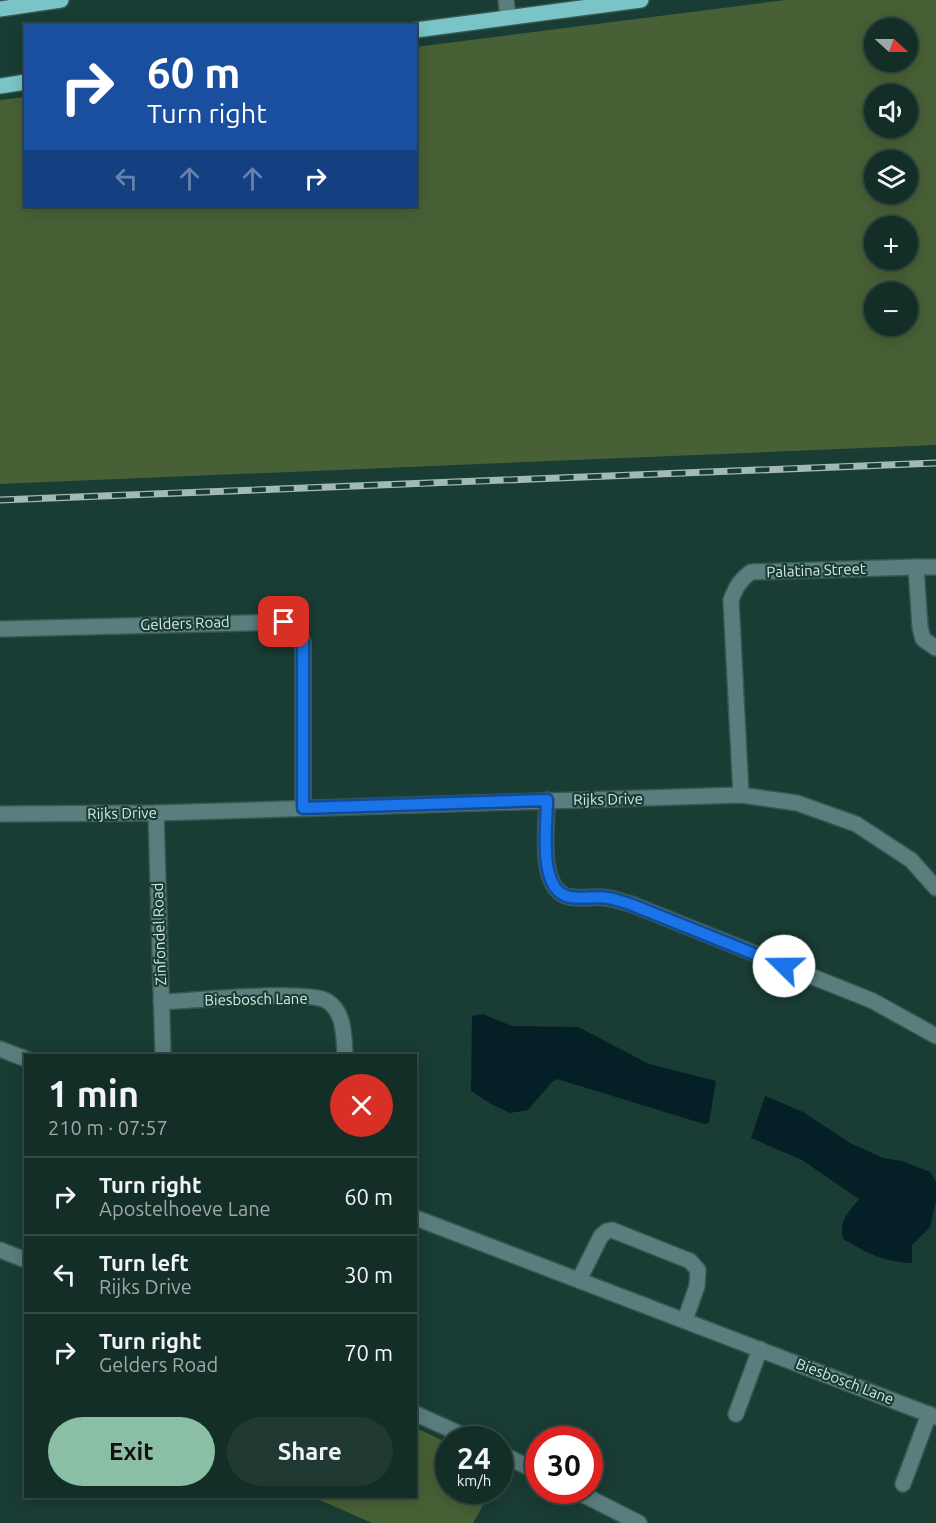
<!DOCTYPE html>
<meta charset="utf-8">
<style>
:root{--surface:#132d27;--page:#203933;--text:#f1f3f6;--muted:#9da8a7;--line:#324944;--accent:#8abfa5}
body{margin:0;font-family:Ubuntu,sans-serif;background:var(--page);color:var(--text);height:100vh;display:flex;flex-direction:column;font-size:22px;white-space:nowrap}
*{box-sizing:border-box;margin:0}
p{font-size:20px;color:var(--muted)}
.icon{flex:none;width:33px;height:33px;fill:none;stroke:currentColor;stroke-width:2;stroke-linecap:round;stroke-linejoin:round}
.map{position:relative;flex:1;overflow:hidden}
.sheet{position:absolute;left:24px;top:1054px;width:393px;height:444px;display:flex;flex-direction:column;background:var(--surface);border-radius:0px;box-shadow:0 3px 15px #0003,0 0 0 2px var(--line)}
.sheet>*{flex:none}
.hud{position:absolute;left:24px;top:24px;width:393px;height:183px;border-radius:0px;box-shadow:0 3px 15px #0003,0 0 0 2px var(--line);background:#1a4fa0;color:#fff;overflow:hidden}
.needle{width:39px;rotate:111deg}
.tools{position:absolute;left:864px;top:18px;display:grid;gap:12px}
.tools a{display:grid;place-items:center;width:54px;height:54px;border-radius:50%;background:var(--surface);box-shadow:0 3px 15px #0003,0 0 0 2px var(--line);font-size:30px}
.speed{position:absolute;left:435px;top:1426px;display:flex;gap:12px;font-size:30px;font-weight:700;text-align:center}
.speed>*{display:grid;place-content:center;width:78px;height:78px;border-radius:50%;background:var(--surface);box-shadow:0 3px 15px #0003,0 0 0 2px var(--line);line-height:1}
.speed small{font-size:15px;font-weight:400}
.speed .limit{border:9px solid #d22;background:#fff;color:#111}
.pin{position:absolute;display:grid;place-items:center;width:51px;height:51px;color:#fff;margin:-26px;border-radius:12px;box-shadow:0 3px 9px #0006}
.me{position:absolute;width:66px;margin:-33px;rotate:292deg;stroke-linejoin:round;filter:drop-shadow(0 0 4px #0008)}
.turn{display:flex;align-items:center;gap:21px;height:126px;padding:0 24px;font-size:27px}
.turn .icon{width:78px;height:78px;stroke-width:2.5}
.turn b{display:block;font-size:42px;line-height:51px}
.lanes{display:flex;align-items:center;height:57px;padding:0 24px;background:#0003;justify-content:center;gap:30px;direction:ltr}
.lanes .off{opacity:.35}
.round{display:grid;place-items:center;flex:none;width:63px;height:63px;border-radius:32px;background:var(--page)}
.summary{display:flex;align-items:center;justify-content:space-between;height:102px;padding:0 24px}
h1{font-size:36px;font-weight:600;line-height:45px}
.action{display:flex;gap:12px;margin-top:auto;padding:12px 24px}
.action a{flex:1;height:69px;border-radius:36px;background:var(--accent);color:#111;font-size:24px;font-weight:600;line-height:69px;text-align:center}
.action a+a{background:var(--page);color:var(--text)}
ul{padding:0;list-style:none}
li{display:flex;align-items:center;gap:18px;height:78px;padding:0 24px;border-top:2px solid var(--line)}
li div{flex:1}
li b{display:block;font-size:22px}
li em{font-style:normal}
.map>svg:first-child{display:block}
.green{fill:#486035;fill-rule:evenodd}
.water{fill:#051f27}
.lines{fill:none;stroke-linecap:round;stroke-linejoin:round}
.minor-casing{stroke:#375850;stroke-width:18}
.major-casing{stroke:#375850;stroke-width:18}
.minor{stroke:#5a7d7e;stroke-width:15}
.major{stroke:#7ac4c7;stroke-width:15}
.rail-casing{stroke:#a3bab4;stroke-width:7}
.rail{stroke:#193c34;stroke-width:4.5;stroke-dasharray:14;stroke-linecap:butt}
.route-casing{stroke:#114b97;stroke-width:15}
.route{stroke:#1a73e8;stroke-width:10}
.labels{text-anchor:middle;dominant-baseline:central;stroke-width:4.5;stroke-linejoin:round;paint-order:stroke}
.street-label{font-size:15px;fill:#d7eae5;stroke:#193c34}
</style>
<div class="map">
<svg width="936" height="1523" viewBox="0 0 936 1523">
<rect width="100%" height="100%" fill="#193c34"/>
<g class="green">
<path d="M785,0H936V445L0,484V100L25,97L26,206H416V47ZM874,28H908V62H874ZM874,94H908V128H874ZM874,160H908V194H874ZM874,226H908V260H874ZM874,292H908V326H874Z"/>
<path d="M416,1428L448,1443V1491H491L473,1523H372L313,1497H416Z"/>
</g>
<g class="water">
<path d="M483,1014L512,1026L578,1027L649,1064L716,1081L709,1123L704,1124L557,1079L552,1082L528,1110L510,1113L491,1104L471,1091L472,1016Z"/>
<path d="M765,1096L803,1112L850,1143L883,1158L902,1161L930,1172L936,1182V1202L930,1227L912,1245V1263C884,1262 867,1253 843,1239C839,1220 848,1213 859,1199L802,1160L751,1138Z"/>
</g>
<g class="lines">
<g class="minor-casing">
<g id="minor">
<path d="M506,0L508,17"/>
<path d="M916,567H936"/>
<path d="M0,629L284,622L295,630L303,642V808"/>
<path d="M741,795L731,600C736,587 740,580 751,572L916,567L920,627L923,639L936,648"/>
<path d="M547,800C547,826 537,891 570,897C583,899 596,896 608,898C615,899 623,902 631,904L873,1001L936,1036"/>
<path d="M156,813L163,1056"/>
<path d="M0,814L156,813L741,795L797,803L856,824L911,860L936,888"/>
<path d="M161,1002C190,1001 308,989 327,1001C345,1012 344,1038 345,1056"/>
<path d="M0,1049L26,1059"/>
<path d="M416,1218L936,1417"/>
<path d="M0,1250L26,1260"/>
<path d="M579,1280L601,1236L607,1231L612,1230L690,1261L698,1270L697,1286L685,1320"/>
<path d="M416,1414L474,1440"/>
<path d="M736,1414L760,1349"/>
<path d="M500,1453L538,1472"/>
<path d="M903,1484L929,1414"/>
<path d="M576,1491L639,1523"/>
</g>
</g>
<g class="major-casing">
<g id="major">
<path d="M0,9L61,0"/>
<path d="M416,30L641,0"/>
<path d="M0,86L26,82"/>
</g>
</g>
<use href="#minor" class="minor"/>
<use href="#major" class="major"/>
<g class="rail-casing">
<path id="rail" d="M0,500L936,463"/>
</g>
<use href="#rail" class="rail"/>
</g>
<g class="lines">
<g class="route-casing">
<path id="route" d="M284,622L295,630L303,642V808L547,800C547,826 537,891 570,897C583,899 596,896 608,898C615,899 623,902 630,904L784,966"/>
</g>
<use href="#route" class="route"/>
</g>
<g class="labels">
<g class="street-label">
<text transform="translate(816 570) rotate(-2)">Palatina Street</text>
<text transform="translate(185 623) rotate(-2)">Gelders Road</text>
<text transform="translate(608 799) rotate(-1)">Rijks Drive</text>
<text transform="translate(122 813) rotate(-1)">Rijks Drive</text>
<text transform="translate(159 934) rotate(-92)">Zinfondel Road</text>
<text transform="translate(256 999) rotate(-1)">Biesbosch Lane</text>
<text transform="translate(845 1381) rotate(21)">Biesbosch Lane</text>
</g>
</g>
</svg>
<div class="tools">
<a><svg class="needle" viewBox="-14 -14 28 28"><path d="M0-13l5 13h-10z" fill="#e53935"/><path d="M0 13l5-13h-10z" fill="#9da8a7"/></svg></a>
<a><svg class="icon" aria-label="sound" viewBox="0 0 24 24"><path d="M4 9h4l5-4v14l-5-4H4zM17 9q2 3 0 6"/></svg></a>
<a><svg class="icon" aria-label="layers" viewBox="0 0 24 24"><path d="M12 4l9 5-9 5-9-5zM3 14l9 5 9-5"/></svg></a>
<a>+</a>
<a>−</a>
</div>
<div class="speed"><div>24<small>km/h</small></div><div class="limit">30</div></div>
<div class="pin" style="left:284px;top:622px;background:#d93025"><svg class="icon" aria-label="arrive" viewBox="0 0 24 24"><path d="M6 21V4h12l-3 4 3 4H6"/></svg></div>
<svg class="me" style="left:784px;top:966px" viewBox="-20 -20 40 40"><circle r="19" fill="#fff"/><path d="M0-13L10 11 0 6-10 11z" fill="#1a73e8"/></svg>
<div class="hud">
<div class="turn"><svg class="icon" aria-label="right" viewBox="0 0 24 24"><path d="M7 20v-9h11M14 6l5 5-5 5"/></svg><div><b>60 m</b>Turn right</div></div>
<div class="lanes"><svg class="icon off" aria-label="left" viewBox="0 0 24 24"><path d="M17 20v-9H6M10 6l-5 5 5 5"/></svg><svg class="icon off" aria-label="ahead" viewBox="0 0 24 24"><path d="M12 20V5M6 11l6-6 6 6"/></svg><svg class="icon off" aria-label="ahead" viewBox="0 0 24 24"><path d="M12 20V5M6 11l6-6 6 6"/></svg><svg class="icon" aria-label="right" viewBox="0 0 24 24"><path d="M7 20v-9h11M14 6l5 5-5 5"/></svg></div>
</div>
<section class="sheet">
<div class="summary"><div><h1>1 min</h1><p>210 m · 07:57</p></div><a class="round" style="background:#d93025;color:#fff"><svg class="icon" aria-label="close" viewBox="0 0 24 24"><path d="M6 6l12 12M18 6L6 18"/></svg></a></div>
<ul>
<li><svg class="icon" aria-label="right" viewBox="0 0 24 24"><path d="M7 20v-9h11M14 6l5 5-5 5"/></svg><div><b>Turn right</b><p>Apostelhoeve Lane</p></div><em>60 m</em></li>
<li><svg class="icon" aria-label="left" viewBox="0 0 24 24"><path d="M17 20v-9H6M10 6l-5 5 5 5"/></svg><div><b>Turn left</b><p>Rijks Drive</p></div><em>30 m</em></li>
<li><svg class="icon" aria-label="right" viewBox="0 0 24 24"><path d="M7 20v-9h11M14 6l5 5-5 5"/></svg><div><b>Turn right</b><p>Gelders Road</p></div><em>70 m</em></li>
</ul>
<div class="action"><a>Exit</a><a>Share</a></div>
</section>
</div>
